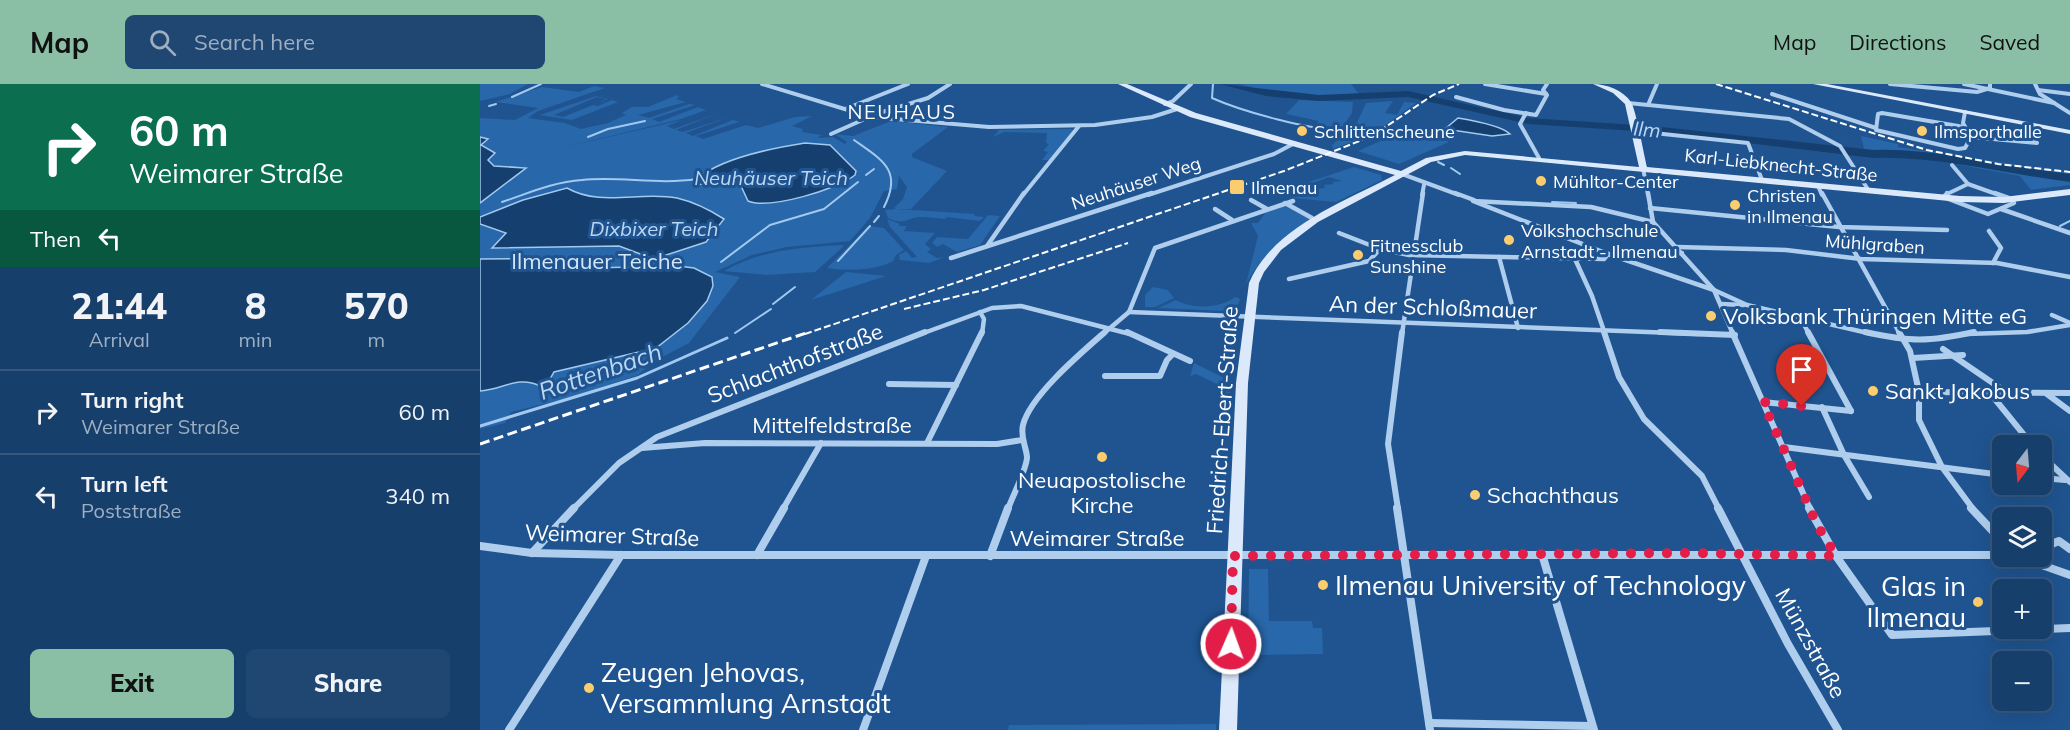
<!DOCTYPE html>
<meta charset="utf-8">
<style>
:root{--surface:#173f6c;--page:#204672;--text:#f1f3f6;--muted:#9eafc2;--line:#36587f;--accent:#8abfa5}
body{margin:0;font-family:Mulish,sans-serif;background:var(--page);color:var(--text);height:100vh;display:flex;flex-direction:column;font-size:22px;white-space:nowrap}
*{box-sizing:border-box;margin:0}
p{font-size:20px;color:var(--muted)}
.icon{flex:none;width:33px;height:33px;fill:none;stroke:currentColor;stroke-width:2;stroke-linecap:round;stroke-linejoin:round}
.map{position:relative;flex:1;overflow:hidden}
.sheet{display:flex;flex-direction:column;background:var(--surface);width:480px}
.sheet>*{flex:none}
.guide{background:#0b6e4f;color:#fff;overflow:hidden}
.needle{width:39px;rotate:196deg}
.fabs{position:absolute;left:1512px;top:351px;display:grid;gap:12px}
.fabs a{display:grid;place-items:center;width:60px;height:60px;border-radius:9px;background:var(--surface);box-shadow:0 6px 24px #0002,0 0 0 2px var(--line);font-size:30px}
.pin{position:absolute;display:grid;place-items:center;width:51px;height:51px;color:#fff;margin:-62px -26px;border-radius:50% 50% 50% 0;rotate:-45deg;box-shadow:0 0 6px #0007}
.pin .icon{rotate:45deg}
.me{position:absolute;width:66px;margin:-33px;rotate:2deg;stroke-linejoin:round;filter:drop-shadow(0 0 4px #0008)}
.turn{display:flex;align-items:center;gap:21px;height:126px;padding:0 30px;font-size:27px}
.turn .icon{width:78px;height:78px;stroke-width:2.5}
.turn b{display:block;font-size:42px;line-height:51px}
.then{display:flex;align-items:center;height:57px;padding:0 30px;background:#0003;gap:12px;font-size:22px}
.eta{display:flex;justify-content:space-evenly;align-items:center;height:102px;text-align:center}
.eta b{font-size:36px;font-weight:800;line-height:42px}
.cta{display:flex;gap:12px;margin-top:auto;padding:12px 30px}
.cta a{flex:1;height:69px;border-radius:9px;background:var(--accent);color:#111;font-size:24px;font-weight:800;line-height:69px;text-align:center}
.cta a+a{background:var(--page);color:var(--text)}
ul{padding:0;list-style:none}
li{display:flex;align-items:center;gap:18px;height:84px;padding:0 30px;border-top:2px solid var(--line)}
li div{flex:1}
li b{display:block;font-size:22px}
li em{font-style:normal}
header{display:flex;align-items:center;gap:36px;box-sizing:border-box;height:84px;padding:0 30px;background:var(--accent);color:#111}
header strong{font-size:28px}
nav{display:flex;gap:33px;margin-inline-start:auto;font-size:21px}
.search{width:420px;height:54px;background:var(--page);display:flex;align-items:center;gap:15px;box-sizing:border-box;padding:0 21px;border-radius:9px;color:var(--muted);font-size:22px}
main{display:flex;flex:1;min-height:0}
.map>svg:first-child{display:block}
.green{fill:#2867a9}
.water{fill:#153f6f;stroke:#a2c9ef;stroke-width:1.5}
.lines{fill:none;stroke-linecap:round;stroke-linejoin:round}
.stream-far1{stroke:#a2c9ef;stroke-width:2}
.stream{stroke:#a2c9ef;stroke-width:3}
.river{fill:#153f6f;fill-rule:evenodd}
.street-far3{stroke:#afcded;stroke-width:4}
.street-far2{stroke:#afcded;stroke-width:4.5}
.street-far1{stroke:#afcded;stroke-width:6}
.street{stroke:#afcded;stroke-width:8}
.secondary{fill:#dbe9fa;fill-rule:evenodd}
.rail-far1{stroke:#fff;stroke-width:2;stroke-dasharray:7 3;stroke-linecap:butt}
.rail{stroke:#fff;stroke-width:3;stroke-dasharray:10 4.5;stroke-linecap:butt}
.route{stroke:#e11d48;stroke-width:10;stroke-dasharray:0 18}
.poi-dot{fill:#fbcd6e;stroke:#1f5490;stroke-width:2}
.labels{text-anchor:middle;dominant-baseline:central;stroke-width:6;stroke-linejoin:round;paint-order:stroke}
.far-poi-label{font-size:18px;fill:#fff;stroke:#1f5490;text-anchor:start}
.far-street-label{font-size:18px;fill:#fff;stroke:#1f5490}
.far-neighbourhood-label{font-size:20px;letter-spacing:1.5px;fill:#fff;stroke:#1f5490}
.far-water-label{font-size:20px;font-style:italic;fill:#bbd7f4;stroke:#1f5490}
.park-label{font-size:22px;fill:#d4e7fa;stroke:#1f5490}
.street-label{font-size:22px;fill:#fff;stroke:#1f5490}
.poi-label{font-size:22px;fill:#fff;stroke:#1f5490;text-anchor:start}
.water-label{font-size:24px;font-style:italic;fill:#bbd7f4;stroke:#1f5490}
.near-poi-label{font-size:27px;fill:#fff;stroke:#1f5490;text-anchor:start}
</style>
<header>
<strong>Map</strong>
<div class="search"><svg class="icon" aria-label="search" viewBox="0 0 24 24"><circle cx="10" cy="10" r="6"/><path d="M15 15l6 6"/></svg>Search here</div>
<nav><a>Map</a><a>Directions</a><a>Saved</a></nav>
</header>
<main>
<section class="sheet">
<div class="guide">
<div class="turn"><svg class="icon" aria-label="right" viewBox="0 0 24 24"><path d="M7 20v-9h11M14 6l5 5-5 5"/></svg><div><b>60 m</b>Weimarer Straße</div></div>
<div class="then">Then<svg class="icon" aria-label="left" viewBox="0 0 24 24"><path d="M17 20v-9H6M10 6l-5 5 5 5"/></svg></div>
</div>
<div class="eta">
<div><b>21:44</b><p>Arrival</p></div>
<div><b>8</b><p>min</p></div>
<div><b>570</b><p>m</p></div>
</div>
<ul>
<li><svg class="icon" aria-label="right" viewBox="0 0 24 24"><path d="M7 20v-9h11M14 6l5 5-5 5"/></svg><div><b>Turn right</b><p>Weimarer Straße</p></div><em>60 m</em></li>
<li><svg class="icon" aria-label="left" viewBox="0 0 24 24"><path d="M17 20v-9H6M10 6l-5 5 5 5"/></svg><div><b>Turn left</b><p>Poststraße</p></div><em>340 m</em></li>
</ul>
<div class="cta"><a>Exit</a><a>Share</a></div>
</section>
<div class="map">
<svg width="1590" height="646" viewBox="0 0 1590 646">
<rect width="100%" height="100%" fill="#1f5490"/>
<g class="green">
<path d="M0,0H48L30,10L0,17Z"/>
<path d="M760,0H871L879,10C838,13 799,12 760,0Z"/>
<path d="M114,2L125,4L58,27L48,34L85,39L101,45L128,39L146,31L142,29L152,23H168L197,11L199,13L196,15L206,18L158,31L169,34L209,20L215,21L172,35L179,38L218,23L226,26L201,35L81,64L202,36L187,42L194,45L238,29L196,46L203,48L249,33L206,49L213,52L253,36L259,38L216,52L223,55L266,41L278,44L315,33L332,32L312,42L323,45L322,48L342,51L337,54L353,53L365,60L367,58L355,50L373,52L411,37L468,43L432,70V73L467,87L431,125H417L495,130L494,132L504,133L500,137L467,133L465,135C457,134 448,133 440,133C426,134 424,142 408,134L405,126L416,125L414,124L423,115L427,103L419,92L417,105L404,107L390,134L370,157L307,163L272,171L235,188L260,193L209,259L173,278L158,291L92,313L31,328L25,339L0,345V34L35,36L58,24L15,18L62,3L99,8Z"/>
<path d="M116,12L128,15L118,20L126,15L117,13L74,31L83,33L113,21L118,22L132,16L138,18L92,36L60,31Z"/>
<path d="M819,16L873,18L872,29L861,45L834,44L839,37L806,30Z"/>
<path d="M913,17L905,29L917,31L924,18L936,19L893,50L853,65L852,61L876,41L886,19Z"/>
<path d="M1162,42L1384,65L1381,52L1418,60V63L1590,89V101L1551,106L1540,92L1438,73L1359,70L1166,47Z"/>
<path d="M591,45L593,46L570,76H562L568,68L563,67L569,60L566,59L567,49L524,48L513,53L519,46Z"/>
<path d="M925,46L945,53L952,50L969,58L919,80L878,67Z"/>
<path d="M874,83L901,91L902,96L856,118L811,114L824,111V108L830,109L828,106L832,108L836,107L833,105L845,104L844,101L854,100L852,98L862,97L849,93L828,101L830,102L825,99Z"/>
<path d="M804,121L830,135V138C803,156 782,171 766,200L778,152L771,139H778L786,128Z"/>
<path d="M508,131L520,132L500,161L477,168L463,160L457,163L452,159L457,153L488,155Z"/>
<path d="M407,135L420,140L418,142H427L424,147L455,149L445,160L451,165L447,168L457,174L465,173L449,179L420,176L419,171L426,167L432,174L437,173L410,143Z"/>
<path d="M389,142L404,144L424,166L416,171L413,177C396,187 365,187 347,184Z"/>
<path d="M363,161L364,162L335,188L287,191L244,187C281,166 321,163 363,161Z"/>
<path d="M366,188L406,192L331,216Z"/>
<path d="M673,203L688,206L694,214L675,223H665V211Z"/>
<path d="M755,213L760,215L758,221L745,227L678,224L696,216C711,225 740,225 755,213Z"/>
<path d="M714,279L750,297V313H744L746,307H739L743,303L716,290L710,292Z"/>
<path d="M769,485H788L789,537H832L833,544H842L843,570L768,571Z"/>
<path d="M736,640V646H528L529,641Z"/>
</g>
<g class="water">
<path d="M978,34C990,36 1022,42 1030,50L1012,52L965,45Z"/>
<path d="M0,53L8,55L1,61L15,69L8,76L14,82L46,84L0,119Z"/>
<path d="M325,59L350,61L376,87L375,91C358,105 289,126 268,117L261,102L217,100V95C241,74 293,64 325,59Z"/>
<path d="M87,104C120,123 161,107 197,114C214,118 230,126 244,135L226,158L174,175L139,162L12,164L26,149L0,140V133L43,116Z"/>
<path d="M94,174L110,184L198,182L214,184L232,193L233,202L227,217L208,239L176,264L74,288L70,295L60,302C38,291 22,306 0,307V175Z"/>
</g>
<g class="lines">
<g class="stream-far1">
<path d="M733,0L732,14C761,27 832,47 863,46"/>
<path d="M32,13L61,0"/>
<path d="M9,22L16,20"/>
<path d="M881,49L895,53"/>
<path d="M108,53L128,45L165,37"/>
<path d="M374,56C402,76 423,86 404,123"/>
<path d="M958,78L964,81"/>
<path d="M971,84L980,90"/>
<path d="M386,91L394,85"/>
<path d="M22,118C49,109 73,98 102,96C140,92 178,101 217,95"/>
<path d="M1072,118L1096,119"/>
<path d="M394,138L399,132"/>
<path d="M1580,142L1590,137"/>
<path d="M358,177L390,142"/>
<path d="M241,178L290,141L344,125L378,98"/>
<path d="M293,220L315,203"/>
<path d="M255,249L291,225"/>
</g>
<path class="stream" d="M0,342L157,294L247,254"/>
<path class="river" d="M740,0L839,11L928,7L1048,34L1172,42L1394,66C1459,64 1525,83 1590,90V98C1526,90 1458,72 1394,74L1172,48L1048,40L928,13L839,17L786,12Z"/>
<g class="street-far3">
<path d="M282,0L391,33L509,43L615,41L672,33L697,25"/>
<path d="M1005,0L1066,10"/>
<path d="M1410,0L1497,8L1510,4V0"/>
<path d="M1484,0L1574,19"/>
<path d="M1555,0L1560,10L1590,29"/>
<path d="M1558,6L1590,10"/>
<path d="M1292,10L1396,44"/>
<path d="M976,13L1024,26L1056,31L1067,11L1063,6L1067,0"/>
<path d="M1148,19L1309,35L1360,62L1389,107"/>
<path d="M685,20L693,17L711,0"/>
<path d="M1168,21L1177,0"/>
<path d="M365,25L428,0"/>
<path d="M1485,28L1483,39L1491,53L1557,59L1547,41"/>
<path d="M1046,29L1040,40L1059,74"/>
<path d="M1484,43L1402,29L1398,30L1396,46L1478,65L1485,64L1491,53"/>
<path d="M1155,47L1268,59L1282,96"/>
<path d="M351,50L396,30L448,14L470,0"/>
<path d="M1472,81L1488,100"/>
<path d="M1163,84L1168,111"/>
<path d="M922,90L979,111"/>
<path d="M1488,100L1519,111"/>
<path d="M1338,102L1342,111"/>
<path d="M543,111L599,42"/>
<path d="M668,111L794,70L813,60"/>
<path d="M942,111L944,101"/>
<path d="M1465,111L1488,100"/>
</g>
<g class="street-far2">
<path d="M975,109L994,116"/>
<path d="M1168,109L1173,138"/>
<path d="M1342,109L1420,250"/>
<path d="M1467,109L1466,114L1508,130L1534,119L1532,115L1515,109"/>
<path d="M771,116L787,125"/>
<path d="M805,119L832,134"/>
<path d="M1170,124L1359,143L1467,146"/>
<path d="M735,125L752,136"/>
<path d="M1521,125L1590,149"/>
<path d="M1509,147L1521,164L1513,179"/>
<path d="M859,149L900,165L929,171L1124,175L1128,170"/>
<path d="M507,162L544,109"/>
<path d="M1197,163L1306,166L1381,175L1517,179L1590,193"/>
<path d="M1128,170L993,117L1111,123L1173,138L1234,206L1253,250"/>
<path d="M1128,170L1234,206L1267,221L1392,250"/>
<path d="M1137,171L1202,169"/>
<path d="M1019,173L1038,244"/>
<path d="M471,174L672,109"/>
<path d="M1095,175L1112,212L1125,250"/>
<path d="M809,195L889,177L900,165"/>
<path d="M1241,220L1264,221"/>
<path d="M500,228L504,235L502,250"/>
<path d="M649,228L1219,250"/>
<path d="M1572,231L1590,239"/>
<path d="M1320,233L1329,250"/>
<path d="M441,250L512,224L541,222L650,250"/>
<path d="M623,250L649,228L675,164L813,117"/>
<path d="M922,250L943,109"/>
<path d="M1487,250L1547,248L1590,241"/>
</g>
<g class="street-far1">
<path d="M647,248L710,277"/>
<path d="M1124,248L1139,293L1164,335L1222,392L1239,425"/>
<path d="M1180,248L1255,251"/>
<path d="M1252,248L1330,425"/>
<path d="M1328,248L1371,327"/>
<path d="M1385,248C1430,258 1449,258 1494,248"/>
<path d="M1419,248L1430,267L1439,308V336L1462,383L1493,425"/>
<path d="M1463,265L1526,308"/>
<path d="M1433,274L1483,271"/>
<path d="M625,292H680L687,276L693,270"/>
<path d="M409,300L476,301"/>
<path d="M1439,308L1590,309"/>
<path d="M1510,309L1553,362"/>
<path d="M1567,310L1590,327"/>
<path d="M1283,318L1371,327"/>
<path d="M1342,323L1364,371L1389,413"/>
<path d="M447,359L502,248"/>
<path d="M1304,363L1522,391"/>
<path d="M162,364L225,359L517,360L542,356"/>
<path d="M1562,372L1590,398"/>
<path d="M1562,394L1585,396"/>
<path d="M93,425L139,379L177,353L445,248"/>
<path d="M303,425L341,359"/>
<path d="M528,425C532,413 547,385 547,373C546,362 540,353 543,341C550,312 602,268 625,248"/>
<path d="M918,425L908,360L922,248"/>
</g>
<g class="street">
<path d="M917,424L950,646"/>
<path d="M1238,424L1308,560L1358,646"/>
<path d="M1329,424L1356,472L1412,551L1590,544"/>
<path d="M1491,424L1522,457"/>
<path d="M0,462L52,469L141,471H1522"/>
<path d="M1562,464L1579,457L1590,465"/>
<path d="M52,469L94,424"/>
<path d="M1062,470L1114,646"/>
<path d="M277,471L304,424"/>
<path d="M510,472L528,424"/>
<path d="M1536,472L1590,491"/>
<path d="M949,639L1112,642"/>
<path d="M29,646L141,471"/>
<path d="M383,646L446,472"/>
</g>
<g class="secondary">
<path d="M638,0H647L716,29L921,87L946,74L985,67L1159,83L1145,20L1133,9L1113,0C1126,0 1143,6 1151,18C1156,26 1164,71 1167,83L1480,112L1524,113L1590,105V111L1524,119L1480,118L985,71L951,78L838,138L801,166L784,188L779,199L768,299L757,646H739L756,299L769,199C792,144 865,117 915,91L710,33Z"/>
<path d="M1333,0H1347L1590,46V50Z"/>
</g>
<g class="rail-far1">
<path d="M1236,0L1447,66L1518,80L1590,88"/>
<path d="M424,225L504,206L648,159"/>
<path d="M325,250L804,87L892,52L953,11L979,0"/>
</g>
<path class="rail" d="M0,360L329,248"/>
</g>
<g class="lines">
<path class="route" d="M751,560L753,472L1210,469L1356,472L1337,441L1283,318L1322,322"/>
</g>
<g class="poi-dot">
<circle cx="822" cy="47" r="6"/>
<circle cx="1442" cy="47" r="6"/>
<circle cx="1061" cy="97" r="6"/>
<rect x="749" y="95" width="16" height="16" rx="3"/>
<circle cx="1255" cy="121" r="6"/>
<circle cx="1029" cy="156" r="6"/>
<circle cx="878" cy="171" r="6"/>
<circle cx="1231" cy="232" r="6"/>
<circle cx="1393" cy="307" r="6"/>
<circle cx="622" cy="373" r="6"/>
<circle cx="995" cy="411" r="6"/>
<circle cx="843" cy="501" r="6"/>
<circle cx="1498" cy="518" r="6"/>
<circle cx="109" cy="604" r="6"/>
</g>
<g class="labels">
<g class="far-poi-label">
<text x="834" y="47">Schlittenscheune</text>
<text x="1454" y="47">Ilmsporthalle</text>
<text x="1073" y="97">Mühltor-Center</text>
<text x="771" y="103">Ilmenau</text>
<text x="1267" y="111">Christen<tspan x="1267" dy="21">in Ilmenau</tspan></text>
<text x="1041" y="146">Volkshochschule<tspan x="1041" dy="21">Arnstadt - Ilmenau</tspan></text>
<text x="890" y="161">Fitnessclub<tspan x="890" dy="21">Sunshine</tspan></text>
</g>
<g class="far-street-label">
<text transform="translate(1301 81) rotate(6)">Karl-Liebknecht-Straße</text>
<text transform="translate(656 99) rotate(-18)">Neuhäuser Weg</text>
<text transform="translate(1395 160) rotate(4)">Mühlgraben</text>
</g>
<g class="far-neighbourhood-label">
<text x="422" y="27">NEUHAUS</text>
</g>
<g class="far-water-label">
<text transform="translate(1167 45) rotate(5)">Ilm</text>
<text x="291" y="93">Neuhäuser Teich</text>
<text x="174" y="144">Dixbixer Teich</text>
</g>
<g class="park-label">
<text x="117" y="177">Ilmenauer Teiche</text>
</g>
<g class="street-label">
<text transform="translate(953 223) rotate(2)">An der Schloßmauer</text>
<text transform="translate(315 279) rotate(-21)">Schlachthofstraße</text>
<text transform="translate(742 336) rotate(-86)">Friedrich-Ebert-Straße</text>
<text x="352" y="341">Mittelfeldstraße</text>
<text transform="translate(132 451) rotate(2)">Weimarer Straße</text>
<text x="617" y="454">Weimarer Straße</text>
<text transform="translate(1331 559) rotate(61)">Münzstraße</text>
</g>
<g class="poi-label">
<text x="1243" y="232">Volksbank Thüringen Mitte eG</text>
<text x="1405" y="307">Sankt Jakobus</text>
<text x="622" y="396" text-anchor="middle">Neuapostolische<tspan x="622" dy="25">Kirche</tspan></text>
<text x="1007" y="411">Schachthaus</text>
</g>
<g class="water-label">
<text transform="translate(120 287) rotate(-19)">Rottenbach</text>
</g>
<g class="near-poi-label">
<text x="855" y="501">Ilmenau University of Technology</text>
<text x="1486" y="502" text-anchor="end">Glas in<tspan x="1486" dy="31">Ilmenau</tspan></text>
<text x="121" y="588">Zeugen Jehovas,<tspan x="121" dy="31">Versammlung Arnstadt</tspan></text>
</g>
</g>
</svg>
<div class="fabs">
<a><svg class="needle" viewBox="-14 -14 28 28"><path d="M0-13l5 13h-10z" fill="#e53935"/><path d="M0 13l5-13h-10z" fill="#9eafc2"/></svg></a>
<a><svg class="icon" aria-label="layers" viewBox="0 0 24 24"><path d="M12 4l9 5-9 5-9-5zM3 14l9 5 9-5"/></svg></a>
<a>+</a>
<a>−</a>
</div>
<div class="pin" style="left:1322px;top:322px;background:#d93025"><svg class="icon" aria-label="arrive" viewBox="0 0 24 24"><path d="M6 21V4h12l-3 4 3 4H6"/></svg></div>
<svg class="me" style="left:751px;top:560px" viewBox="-20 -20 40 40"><circle r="17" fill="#e11d48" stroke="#fff" stroke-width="3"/><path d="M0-11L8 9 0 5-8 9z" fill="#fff"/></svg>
</div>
</main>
